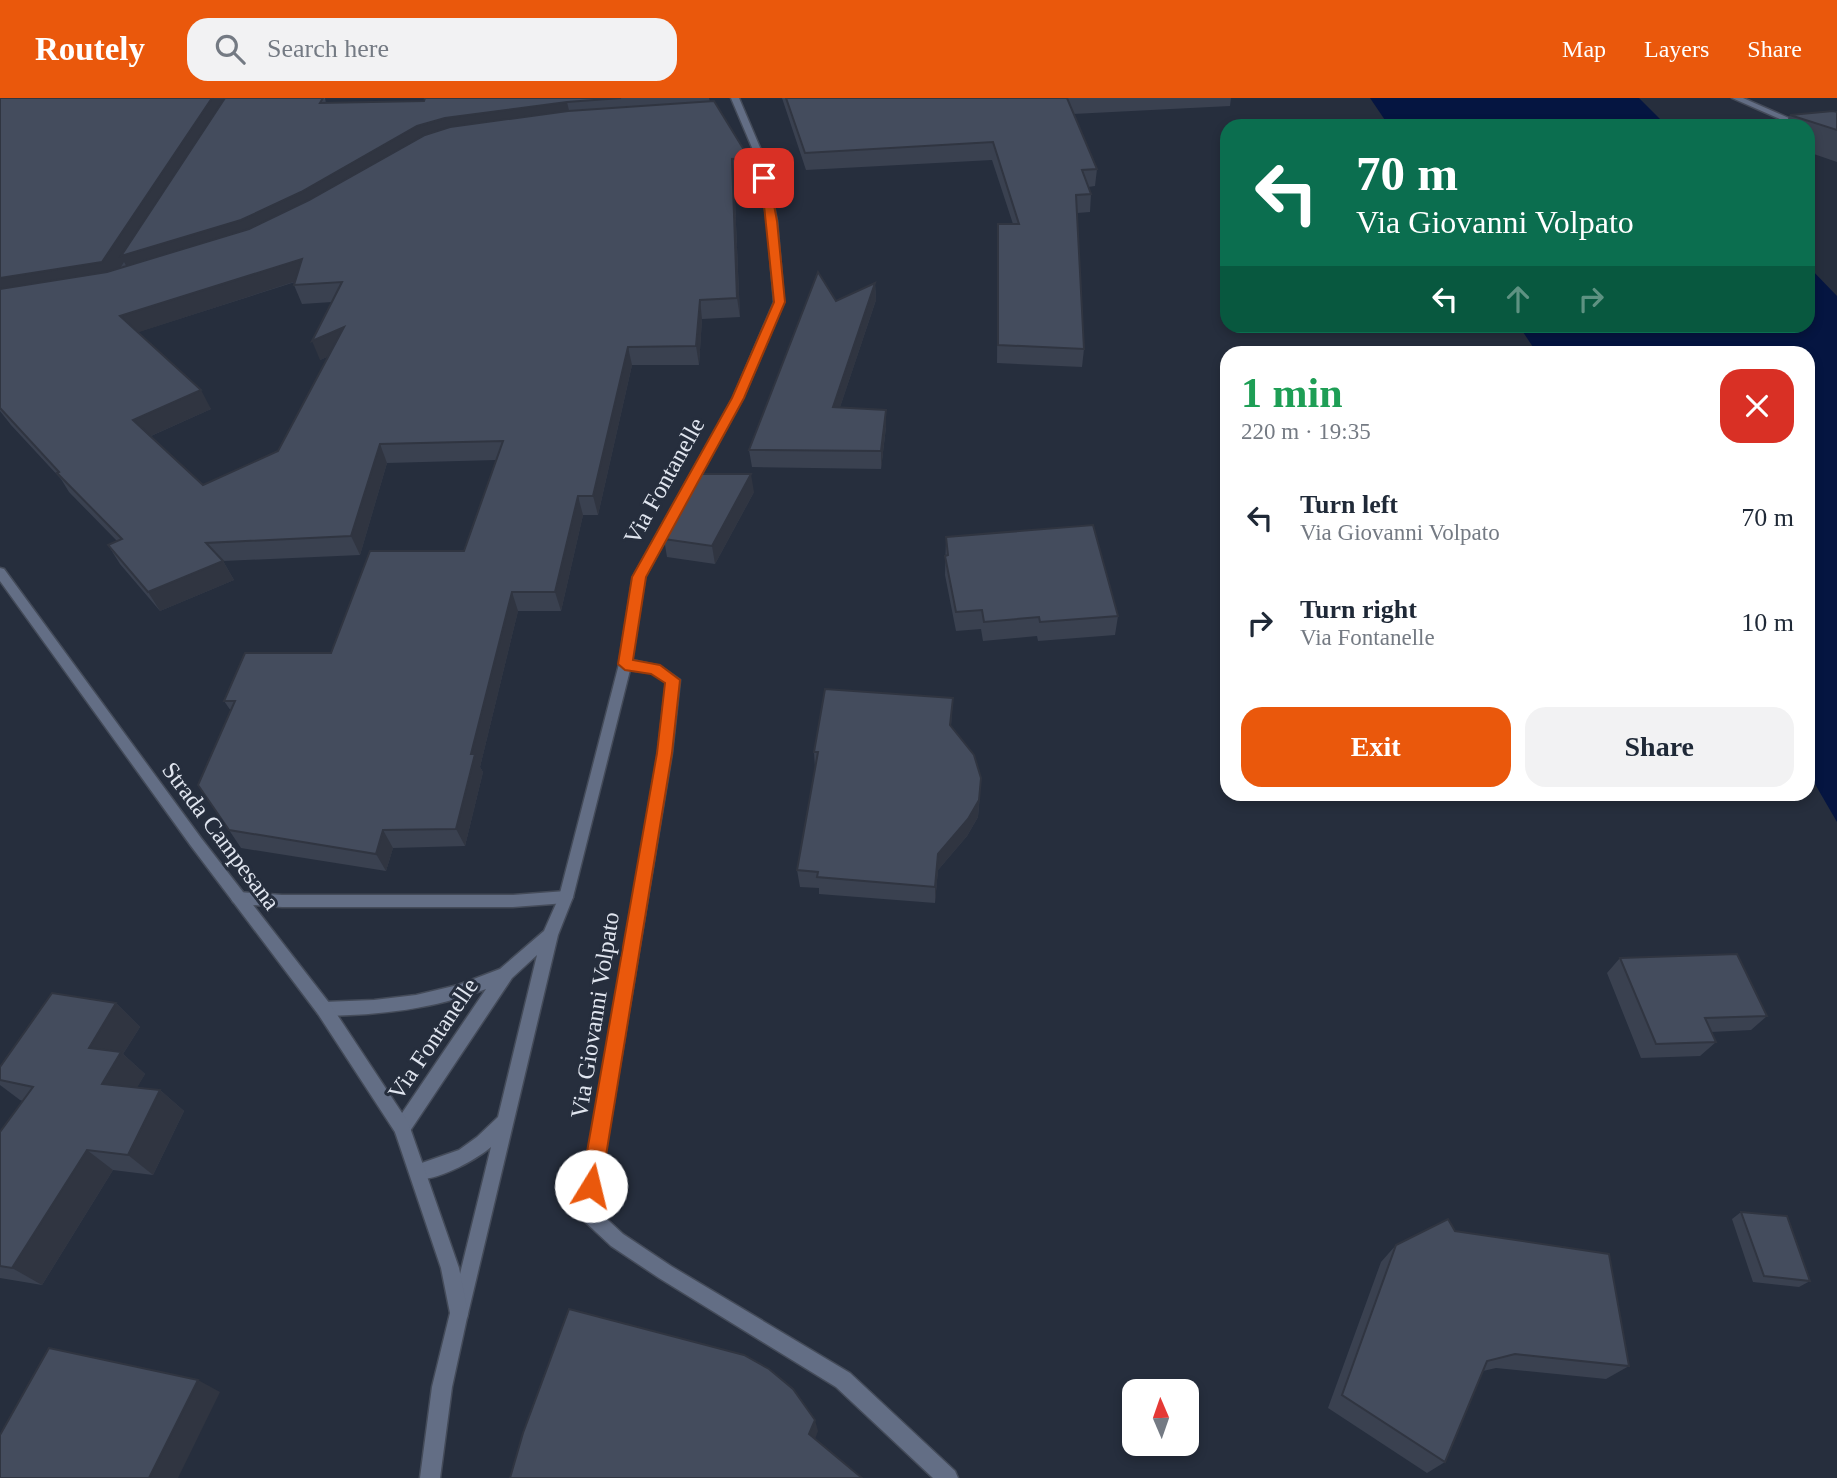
<!DOCTYPE html>
<meta charset="utf-8">
<style>
:root{--surface:#fff;--page:#f2f2f3;--text:#1f2937;--muted:#747a83;--accent:#ea580c}
body{margin:0;font-family:Georgia,serif;background:var(--page);color:var(--text);height:100vh;display:flex;flex-direction:column;font-size:26px;white-space:nowrap}
*{box-sizing:border-box;margin:0}
p{font-size:23px;color:var(--muted)}
.icon{flex:none;width:38px;height:38px;fill:none;stroke:currentColor;stroke-width:2;stroke-linecap:round;stroke-linejoin:round}
.map{position:relative;flex:1;overflow:hidden}
.details{position:absolute;left:1220px;top:248px;width:595px;height:455px;display:flex;flex-direction:column;background:var(--surface);border-radius:21px;box-shadow:0 4px 10px #0003}
.details>*{flex:none}
.top-card{position:absolute;left:1220px;top:21px;width:595px;height:214px;border-radius:21px;box-shadow:0 4px 10px #0003;background:#0b6e4f;color:#fff;overflow:hidden}
.needle{width:46px;rotate:358deg}
.buttons{position:absolute;left:1122px;top:1281px;display:grid;gap:14px}
.buttons a{display:grid;place-items:center;width:77px;height:77px;border-radius:14px;background:var(--surface);box-shadow:0 4px 10px #0003;font-size:35px}
.pin{position:absolute;display:grid;place-items:center;width:60px;height:60px;color:#fff;margin:-30px;border-radius:14px;box-shadow:0 4px 10px #0006}
.me{position:absolute;width:77px;margin:-38px;rotate:9deg;stroke-linejoin:round;filter:drop-shadow(0 0 5px #0008)}
.turn{display:flex;align-items:center;gap:24px;height:147px;padding:0 21px;font-size:32px}
.turn .icon{width:91px;height:91px;stroke-width:2.5}
.turn b{display:block;font-size:49px;line-height:60px}
.lanes{display:flex;align-items:center;height:66px;padding:0 21px;background:#0003;justify-content:center;gap:35px;direction:ltr}
.lanes .off{opacity:.35}
.round{display:grid;place-items:center;flex:none;width:74px;height:74px;border-radius:21px;background:var(--page)}
.summary{display:flex;align-items:center;justify-content:space-between;height:119px;padding:0 21px}
h1{font-size:42px;font-weight:700;line-height:52px;color:#1e9e55}
.button{display:flex;gap:14px;margin-top:auto;padding:14px 21px}
.button a{flex:1;height:80px;border-radius:21px;background:var(--accent);color:#fff;font-size:28px;font-weight:700;line-height:80px;text-align:center}
.button a+a{background:var(--page);color:var(--text)}
ul{padding:0;list-style:none}
li{display:flex;align-items:center;gap:21px;height:105px;padding:0 21px}
li div{flex:1}
li b{display:block;font-size:26px}
li em{font-style:normal}
header{display:flex;align-items:center;gap:42px;box-sizing:border-box;height:98px;padding:0 35px;background:var(--accent);color:#fff}
header strong{font-size:33px}
nav{display:flex;gap:38px;margin-inline-start:auto;font-size:24px}
.search{width:490px;height:63px;background:var(--page);display:flex;align-items:center;gap:18px;box-sizing:border-box;padding:0 24px;border-radius:21px;color:var(--muted);font-size:26px}
.map>svg:first-child{display:block}
.water{fill:#051541}
.lines{fill:none;stroke-linecap:round;stroke-linejoin:round}
.service-casing{stroke:#444b59;stroke-width:3}
.minor-casing{stroke:#444b59;stroke-width:3}
.tertiary-casing{stroke:#444b59;stroke-width:3}
.service{fill:#636e85;fill-rule:evenodd}
.minor{fill:#636e85;fill-rule:evenodd}
.tertiary{fill:#636e85;fill-rule:evenodd}
.wall{fill:#3a4150;fill-rule:evenodd}
.shaded-wall{fill:#303541}
.building{fill:#444c5d;stroke:#303541;stroke-width:2;fill-rule:evenodd}
.route{fill:#ea580c;stroke:#983908;stroke-width:2}
.labels{text-anchor:middle;dominant-baseline:central;stroke-width:6;stroke-linejoin:round;paint-order:stroke}
.street-label{font-size:24px;fill:#e0e5ef;stroke:#262e3d}
</style>
<header>
<strong>Routely</strong>
<div class="search"><svg class="icon" aria-label="search" viewBox="0 0 24 24"><circle cx="10" cy="10" r="6"/><path d="M15 15l6 6"/></svg>Search here</div>
<nav><a>Map</a><a>Layers</a><a>Share</a></nav>
</header>
<div class="map">
<svg width="1837" height="1380" viewBox="0 0 1837 1380">
<rect width="100%" height="100%" fill="#262e3d"/>
<g class="water">
<path d="M1370,0H1639L1667,28H1389Z"/>
<path d="M1808,168L1837,198V724L1808,674V256L1537,255L1519,228H1808Z"/>
</g>
<g class="lines">
<g class="service-casing">
<path id="service" d="M566,793L571,795L573,799L571,803L566,805L513,809H282L238,806L233,804L231,800L233,796L238,794L282,797H513Z"/>
</g>
<g class="minor-casing">
<g id="minor">
<path d="M731,0H739L764,59L777,123L784,204L743,300L645,479L632,562L660,568L680,582L672,655L596,1111L623,1136L671,1168L850,1275L955,1373L958,1380H933L836,1289L659,1180L611,1148L581,1120L578,1114L658,655L666,584L652,575L630,572L573,799L558,837L467,1220L460,1222L453,1220L451,1213L491,1049C476,1062 431,1087 413,1080L410,1074L413,1068L459,1052L477,1039L498,1019L537,857L512,880L408,1036L402,1038L396,1036L394,1030L396,1024L486,891C433,911 381,917 324,918L318,916L316,911L318,906L324,904L374,902L416,897L458,887L500,871L544,833L559,799L619,566L633,479L733,300L774,204L767,123L756,59Z"/>
<path d="M1732,0H1743L1807,28H1796Z"/>
</g>
</g>
<g class="tertiary-casing">
<path id="tertiary" d="M0,470L4,471L201,740L330,906L408,1024L459,1170L468,1215L452,1289L440,1380H420L432,1289L450,1215L441,1170L395,1034L318,916L191,748L0,483Z"/>
</g>
<use href="#service" class="service"/>
<use href="#minor" class="minor"/>
<use href="#tertiary" class="tertiary"/>
</g>
<g class="wall">
<path d="M0,0H325L326,5L424,3L425,0H709L710,4L749,60L751,78L734,79L740,219L702,221L699,267H632L598,417H583L561,513H518L480,669L483,674L465,748L393,750L386,773L241,750L229,732L231,613L224,603L331,555L464,453L496,362L387,365L360,457L223,463L234,482L160,513L120,466L108,447L117,443L69,394L61,381L11,327L0,313ZM295,184L294,187L302,206L332,204L320,262L329,258L278,353L203,387L151,338L211,311L138,234Z"/>
<path d="M782,0H1231L1230,8L1073,16L1097,71L1095,88L1088,89L1091,96L1090,114L1077,115L1084,251L1082,269L997,265L998,126H1013L992,62L806,72Z"/>
<path d="M1837,14V64L1808,54V28H1784L1790,17Z"/>
<path d="M875,185L876,202L840,309L886,312V329L881,371L752,369L749,352L836,203Z"/>
<path d="M754,394L715,466L667,459L664,441Z"/>
<path d="M946,439L1118,518L1115,537L1038,543L1037,538L983,543L981,531L956,533L945,477Z"/>
<path d="M953,600L951,628L980,697L978,719L967,738L938,772L935,805L819,796V790L800,789L797,772L815,671L814,654Z"/>
<path d="M1620,860L1767,918L1751,932L1711,934L1716,944L1700,958L1641,960L1607,875Z"/>
<path d="M116,905L140,929L123,956L145,976L137,989L160,992L184,1013L153,1077L113,1072L42,1187L0,1180V1034L23,1003L20,1002L0,987V969Z"/>
<path d="M1741,1114L1810,1183L1799,1189L1753,1184L1732,1121Z"/>
<path d="M1455,1133L1629,1268L1606,1281L1496,1270L1483,1273L1445,1364L1427,1375L1328,1310L1381,1164L1396,1147Z"/>
</g>
<g class="shaded-wall">
<path d="M212,0H230L417,28L445,20L567,4L571,21L308,112L131,176L124,164L112,183L0,200V180Z"/>
<path d="M732,61L734,79L740,219L737,200Z"/>
<path d="M302,161L309,179L130,237L120,218Z"/>
<path d="M875,185L876,202L834,327L833,309Z"/>
<path d="M700,202L702,221L699,267L696,248Z"/>
<path d="M344,229L352,248L320,262L312,243Z"/>
<path d="M628,249L632,267L598,417L593,398Z"/>
<path d="M201,292L211,311L144,341L133,322Z"/>
<path d="M886,312V329L881,371V353Z"/>
<path d="M380,346L387,365L360,457L351,438Z"/>
<path d="M751,376L754,394L715,466L712,448Z"/>
<path d="M578,398L583,417L561,513L555,494Z"/>
<path d="M223,463L234,482L160,513L148,494Z"/>
<path d="M512,494L518,513L480,669L483,674L465,748L456,731L471,656Z"/>
<path d="M981,680L978,719L967,738L938,772L935,805V789L938,756Z"/>
<path d="M383,732L393,750L386,773L376,756Z"/>
<path d="M116,905L140,929L123,956L145,976L127,1007L102,986L89,950Z"/>
<path d="M160,992L184,1013L153,1077L128,1057Z"/>
<path d="M87,1052L113,1072L42,1187L12,1170Z"/>
<path d="M198,1282L220,1294L178,1380H149Z"/>
<path d="M815,1322L818,1333L813,1347L809,1336Z"/>
</g>
<g class="building">
<path d="M0,0H212L102,164L0,180Z"/>
<path d="M225,0H323L320,5L424,3L425,0H621L567,4L445,20L417,28L301,94L241,122L121,158Z"/>
<path d="M786,0H1067L1097,71L1082,72L1091,96L1076,97L1084,251L998,247V126H1019L993,44L805,55Z"/>
<path d="M714,3L749,60L732,61L737,200L700,202L696,248L628,249L593,398H578L555,494H512L471,656H475L456,731L383,732L376,756L229,732L198,687L235,603H224L245,555H331L370,453H464L503,343L380,346L351,438L206,445L223,463L148,494L108,447L122,441L57,375L59,374L0,310V191L107,174L249,131L309,102L425,37L450,29L568,13ZM302,161L294,187L342,184L312,243L344,229L278,353L203,387L133,322L201,292L120,218Z"/>
<path d="M1833,13L1837,14V32L1790,17Z"/>
<path d="M818,174L836,203L875,185L833,309L886,312L881,353L749,352Z"/>
<path d="M700,376H751L712,448L664,441Z"/>
<path d="M1093,427L1118,518L1040,524L1039,519L984,524L982,512L956,514L945,458L948,457L946,439Z"/>
<path d="M825,591L953,600L950,627L974,657L981,680L979,702L968,721L938,756L935,789L817,779L818,774L797,772L818,654H814Z"/>
<path d="M1737,856L1767,918L1705,920L1716,944L1656,946L1620,860Z"/>
<path d="M52,895L116,905L89,950L121,954L102,986L160,992L128,1057L87,1052L12,1170L0,1168V1034L33,989L0,982V969Z"/>
<path d="M1741,1114L1787,1118L1810,1183L1764,1178Z"/>
<path d="M1448,1121L1455,1133L1609,1156L1629,1268L1515,1256L1487,1263L1445,1364L1342,1297L1396,1147Z"/>
<path d="M569,1211L744,1257L769,1271L793,1291L815,1322L809,1336L862,1380H510L523,1335Z"/>
<path d="M49,1250L198,1282L149,1380H0V1337Z"/>
</g>
<path class="route" d="M761,78L769,80L777,123L785,204L744,300L646,479L633,562L660,567L680,582L672,655L601,1088L598,1095L591,1098L584,1095L581,1088L657,655L665,585L651,576L625,572L618,566L632,479L732,300L774,204Z"/>
<g class="labels">
<g class="street-label">
<text transform="translate(664 383) rotate(-61)">Via Fontanelle</text>
<text transform="translate(221 738) rotate(53)">Strada Campesana</text>
<text transform="translate(595 917) rotate(-81)">Via Giovanni Volpato</text>
<text transform="translate(433 941) rotate(-56)">Via Fontanelle</text>
</g>
</g>
</svg>
<div class="buttons">
<a><svg class="needle" viewBox="-14 -14 28 28"><path d="M0-13l5 13h-10z" fill="#e53935"/><path d="M0 13l5-13h-10z" fill="#747a83"/></svg></a>
</div>
<div class="pin" style="left:764px;top:80px;background:#d93025"><svg class="icon" aria-label="arrive" viewBox="0 0 24 24"><path d="M6 21V4h12l-3 4 3 4H6"/></svg></div>
<svg class="me" style="left:591px;top:1088px" viewBox="-20 -20 40 40"><circle r="19" fill="#fff"/><path d="M0-13L10 11 0 6-10 11z" fill="#ea580c"/></svg>
<div class="top-card">
<div class="turn"><svg class="icon" aria-label="left" viewBox="0 0 24 24"><path d="M17 20v-9H6M10 6l-5 5 5 5"/></svg><div><b>70 m</b>Via Giovanni Volpato</div></div>
<div class="lanes"><svg class="icon" aria-label="left" viewBox="0 0 24 24"><path d="M17 20v-9H6M10 6l-5 5 5 5"/></svg><svg class="icon off" aria-label="ahead" viewBox="0 0 24 24"><path d="M12 20V5M6 11l6-6 6 6"/></svg><svg class="icon off" aria-label="right" viewBox="0 0 24 24"><path d="M7 20v-9h11M14 6l5 5-5 5"/></svg></div>
</div>
<section class="details">
<div class="summary"><div><h1>1 min</h1><p>220 m · 19:35</p></div><a class="round" style="background:#d93025;color:#fff"><svg class="icon" aria-label="close" viewBox="0 0 24 24"><path d="M6 6l12 12M18 6L6 18"/></svg></a></div>
<ul>
<li><svg class="icon" aria-label="left" viewBox="0 0 24 24"><path d="M17 20v-9H6M10 6l-5 5 5 5"/></svg><div><b>Turn left</b><p>Via Giovanni Volpato</p></div><em>70 m</em></li>
<li><svg class="icon" aria-label="right" viewBox="0 0 24 24"><path d="M7 20v-9h11M14 6l5 5-5 5"/></svg><div><b>Turn right</b><p>Via Fontanelle</p></div><em>10 m</em></li>
</ul>
<div class="button"><a>Exit</a><a>Share</a></div>
</section>
</div>
